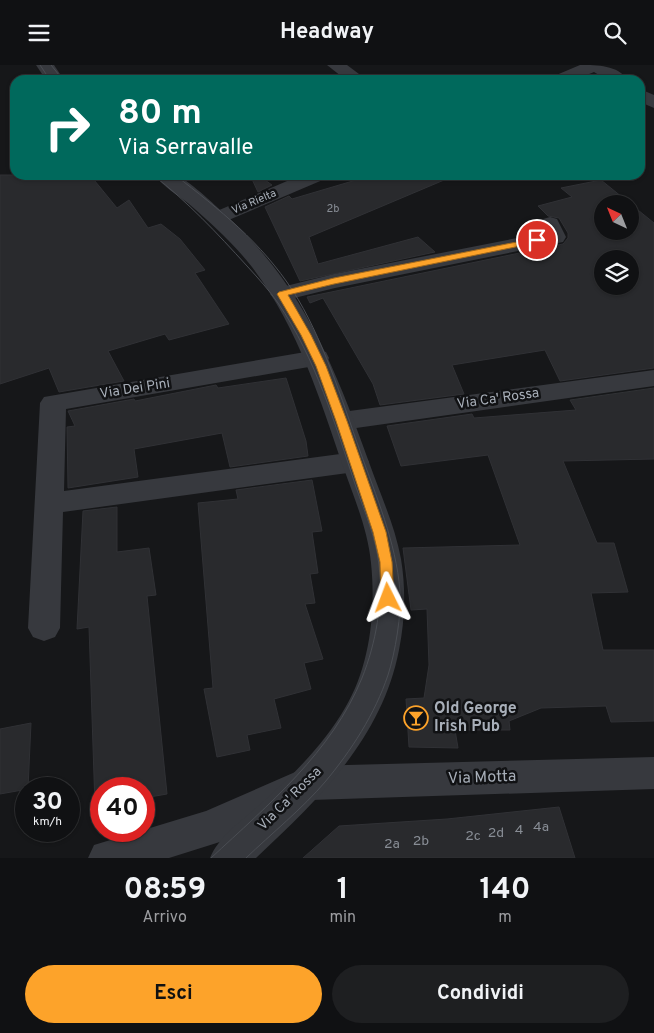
<!DOCTYPE html>
<html lang="it">
<style>
:root{--surface:#101113;--page:#1e1f21;--text:#f1f3f6;--muted:#9c9da0;--line:#303133;--accent:#fda32a}
body{margin:0;font-family:Overpass,sans-serif;background:var(--page);color:var(--text);height:100vh;display:flex;flex-direction:column;font-size:19px;white-space:nowrap}
*{box-sizing:border-box;margin:0}
p{font-size:16px;color:var(--muted)}
.icon{flex:none;width:28px;height:28px;fill:none;stroke:currentColor;stroke-width:2;stroke-linecap:round;stroke-linejoin:round}
.map{position:relative;height:793px;overflow:hidden}
.sheet{display:flex;flex-direction:column;background:var(--surface);flex:1}
.sheet>*{flex:none}
.banner{position:absolute;left:10px;top:10px;width:635px;height:105px;border-radius:15px;box-shadow:0 1px 4px #0004,0 0 0 1px var(--line);background:#00695c;color:#fff;overflow:hidden}
.needle{width:32px;rotate:317deg}
.tools{position:absolute;left:594px;top:130px;display:grid;gap:10px}
.tools a{display:grid;place-items:center;width:45px;height:45px;border-radius:50%;background:var(--surface);box-shadow:0 1px 4px #0004,0 0 0 1px var(--line);font-size:25px}
.speed{position:absolute;left:15px;top:712px;display:flex;gap:10px;font-size:25px;font-weight:700;text-align:center}
.speed>*{display:grid;place-content:center;width:65px;height:65px;border-radius:50%;background:var(--surface);box-shadow:0 1px 4px #0004,0 0 0 1px var(--line);line-height:1}
.speed small{font-size:12px;font-weight:400}
.speed .limit{border:8px solid #d22;background:#fff;color:#111}
.pin{position:absolute;display:grid;place-items:center;width:42px;height:42px;color:#fff;margin:-21px;border:2px solid #fff;border-radius:50%;box-shadow:0 1px 5px #0007}
.me{position:absolute;width:55px;margin:-28px;rotate:357deg;stroke-linejoin:round;filter:drop-shadow(0 0 4px #0008)}
.turn{display:flex;align-items:center;gap:18px;height:105px;padding:0 25px;font-size:22px}
.turn .icon{width:65px;height:65px;stroke-width:2.5}
.turn b{display:block;font-size:35px;line-height:42px}
.eta{display:flex;justify-content:space-evenly;align-items:center;height:85px;text-align:center}
.eta b{font-size:30px;font-weight:700;line-height:35px}
.button{display:flex;gap:10px;margin-top:auto;padding:10px 25px}
.button a{flex:1;height:58px;border-radius:30px;background:var(--accent);color:#111;font-size:20px;font-weight:700;line-height:58px;text-align:center}
.button a+a{background:var(--page);color:var(--text)}
header{display:flex;justify-content:space-between;align-items:center;height:65px;padding:0 25px;background:var(--surface);font-size:22px;font-weight:700}
.map>svg:first-child{display:block}
.building{fill:#292a2d;stroke:#303135;fill-rule:evenodd}
.lines{fill:none;stroke-linecap:round;stroke-linejoin:round}
.minor{fill:#37393e;fill-rule:evenodd}
.tertiary{fill:#37393e;fill-rule:evenodd}
.tram{stroke:#4a4d53;stroke-width:1}
.route{fill:#fda32a;stroke:#a46a1b}
.labels{text-anchor:middle;dominant-baseline:central;stroke-width:5;stroke-linejoin:round;paint-order:stroke}
.far-street-label{font-size:11px;fill:#a8afb9;stroke:#111214}
.number-label{font-size:11px;fill:#888d95}
.street-label{font-size:14px;fill:#a8afb9;stroke:#111214}
.near-number-label{font-size:14px;fill:#888d95}
.near-poi-label{font-size:16px;font-weight:bold;fill:#a8afb9;stroke:#111214;text-anchor:start}
.near-street-label{font-size:16px;fill:#a8afb9;stroke:#111214}
</style>
<header><svg class="icon" aria-label="menu" viewBox="0 0 24 24"><path d="M4 6h16M4 12h16M4 18h16"/></svg>Headway<svg class="icon" aria-label="search" viewBox="0 0 24 24"><circle cx="10" cy="10" r="6"/><path d="M15 15l6 6"/></svg></header>
<div class="map">
<svg width="654" height="793" viewBox="0 0 654 793">
<rect width="100%" height="100%" fill="#161719"/>
<g class="building">
<path d="M0,110H90L117,143L129,135L148,163L161,159L180,174L205,205L195,208L229,259L169,275L165,269L108,286L124,316L59,327L49,303L0,319Z"/>
<path d="M250,110H258L272,120L258,127Z"/>
<path d="M373,110H456L309,172L318,199L418,172L435,187L300,216L265,142L289,131L292,134Z"/>
<path d="M601,115L654,158V303L560,316L545,285L452,300L464,329L380,340L373,319L323,233L310,238L307,232L563,179L568,173V168L559,153L548,151L538,141L572,132L561,123ZM602,139H630V166H602ZM602,194H630V221H602Z"/>
<path d="M286,313L306,376L308,391L230,402L222,368L134,384L138,412L68,423L67,362L75,361L68,346L134,334L135,336L216,320L218,323Z"/>
<path d="M654,323V394L563,396L597,478H614L628,527L591,528L603,585H654V656L611,657L606,641L541,643L509,656L510,665H455L458,683L409,682L406,634L424,633L429,600L427,544L411,545L403,483L520,480L488,390L401,401L387,361L472,349L474,353L576,345L570,335Z"/>
<path d="M312,415L322,466L312,467L318,508L310,509L315,538L305,539L323,594L304,598L311,624L274,634L281,663L247,670L250,685L217,692L204,624L213,623L198,438L238,434L236,425Z"/>
<path d="M117,442V487L149,483L156,530L147,531L167,729L144,733V724H101V740L95,741L89,562L77,564L83,446Z"/>
<path d="M31,658L28,724L0,729V664Z"/>
<path d="M559,742L575,793H303L339,761L447,754Z"/>
</g>
<g class="lines">
<g class="minor">
<path d="M327,0H347L367,15H346Z"/>
<path d="M580,0C598,0 617,0 628,15H607L594,7L575,15H551L554,11Z"/>
<path d="M640,24L654,30V43L640,37Z"/>
<path d="M301,110H328L325,114L224,157L217,159L210,157L206,153L210,149Z"/>
<path d="M550,152L557,154L566,172L563,177L335,223L282,236L274,234L270,229L274,224L334,209L543,168L539,158L543,154Z"/>
<path d="M317,285L326,287L329,293L326,299L66,344L64,426L355,387L365,390L369,397L365,404L355,407L63,447L60,563L55,572L44,576L33,572L28,563L40,338L44,332Z"/>
<path d="M654,305V321L342,365L333,362L329,356L333,350L342,347Z"/>
<path d="M654,692V724L311,735L223,776L169,793H88L94,780L206,746L309,701Z"/>
</g>
<g class="tertiary">
<path d="M36,0H54L64,15H46Z"/>
<path d="M155,110C162,110 169,109 176,110C184,112 211,136 218,143C301,215 334,299 370,400C381,431 395,461 401,494C406,524 405,556 399,585C382,673 319,734 256,793H210C220,769 246,753 265,735C295,708 325,678 345,643C370,601 376,546 371,498C368,466 355,435 344,404C320,334 298,262 252,202C234,179 211,158 189,139C178,130 163,122 155,110Z"/>
</g>
<g class="tram">
<path d="M40,0L50,15"/>
<path d="M51,0L63,15"/>
<path d="M153,110C188,137 217,168 247,201C258,213 269,225 278,238C316,294 335,359 356,422C365,448 376,473 379,500C383,538 376,578 362,613C332,687 268,740 211,793"/>
<path d="M175,110C220,145 261,177 293,226C322,271 342,335 360,386C376,431 396,477 400,526C402,547 395,589 388,610C375,649 351,686 325,717C303,743 271,769 246,793"/>
</g>
</g>
<path class="route" d="M537,173H540V177L334,219L288,230L311,270L326,301L347,356L386,467L392,497L394,533L392,536L388,538L383,536L381,533L380,497L373,467L336,356L316,301L301,270L277,229L279,227L334,213Z"/>
<defs>
<g id="bar-ring" transform="scale(1.25)"><circle r="9.5" fill="#111214" stroke="#fda32a" stroke-width="1.5"/><path d="M-6-5H6L.8 .8V4.5H3.5V6h-7V4.5H-.8V.8Z" fill="#fda32a"/></g>
</defs>
<g fill-rule="evenodd">
<use href="#bar-ring" x="416" y="653"/>
</g>
<g class="labels">
<g class="far-street-label">
<text transform="translate(254 137) rotate(-23)">Via Rielta</text>
</g>
<g class="number-label">
<text x="333" y="144">2b</text>
</g>
<g class="street-label">
<text transform="translate(135 324) rotate(-9)">Via Dei Pini</text>
<text transform="translate(498 334) rotate(-8)">Via Ca' Rossa</text>
<text transform="translate(290 734) rotate(-45)">Via Ca' Rossa</text>
</g>
<g class="near-number-label">
<text x="541" y="762">4a</text>
<text x="519" y="765">4</text>
<text x="496" y="768">2d</text>
<text x="473" y="771">2c</text>
<text x="421" y="776">2b</text>
<text x="392" y="779">2a</text>
</g>
<g class="near-poi-label">
<text x="434" y="644">Old George<tspan x="434" dy="18">Irish Pub</tspan></text>
</g>
<g class="near-street-label">
<text transform="translate(482 713) rotate(-2)">Via Motta</text>
</g>
</g>
</svg>
<div class="tools">
<a><svg class="needle" viewBox="-14 -14 28 28"><path d="M0-13l5 13h-10z" fill="#e53935"/><path d="M0 13l5-13h-10z" fill="#9c9da0"/></svg></a>
<a><svg class="icon" aria-label="layers" viewBox="0 0 24 24"><path d="M12 4l9 5-9 5-9-5zM3 14l9 5 9-5"/></svg></a>
</div>
<div class="speed"><div>30<small>km/h</small></div><div class="limit">40</div></div>
<div class="pin" style="left:537px;top:175px;background:#d93025"><svg class="icon" aria-label="arrive" viewBox="0 0 24 24"><path d="M6 21V4h12l-3 4 3 4H6"/></svg></div>
<svg class="me" style="left:388px;top:533px" viewBox="-20 -20 40 40"><path d="M0-17L14 15 0 8-14 15z" fill="#fda32a" stroke="#fff" stroke-width="4"/></svg>
<div class="banner">
<div class="turn"><svg class="icon" aria-label="right" viewBox="0 0 24 24"><path d="M7 20v-9h11M14 6l5 5-5 5"/></svg><div><b>80 m</b>Via Serravalle</div></div>
</div>
</div>
<section class="sheet">
<div class="eta">
<div><b>08:59</b><p>Arrivo</p></div>
<div><b>1</b><p>min</p></div>
<div><b>140</b><p>m</p></div>
</div>
<div class="button"><a>Esci</a><a>Condividi</a></div>
</section>
